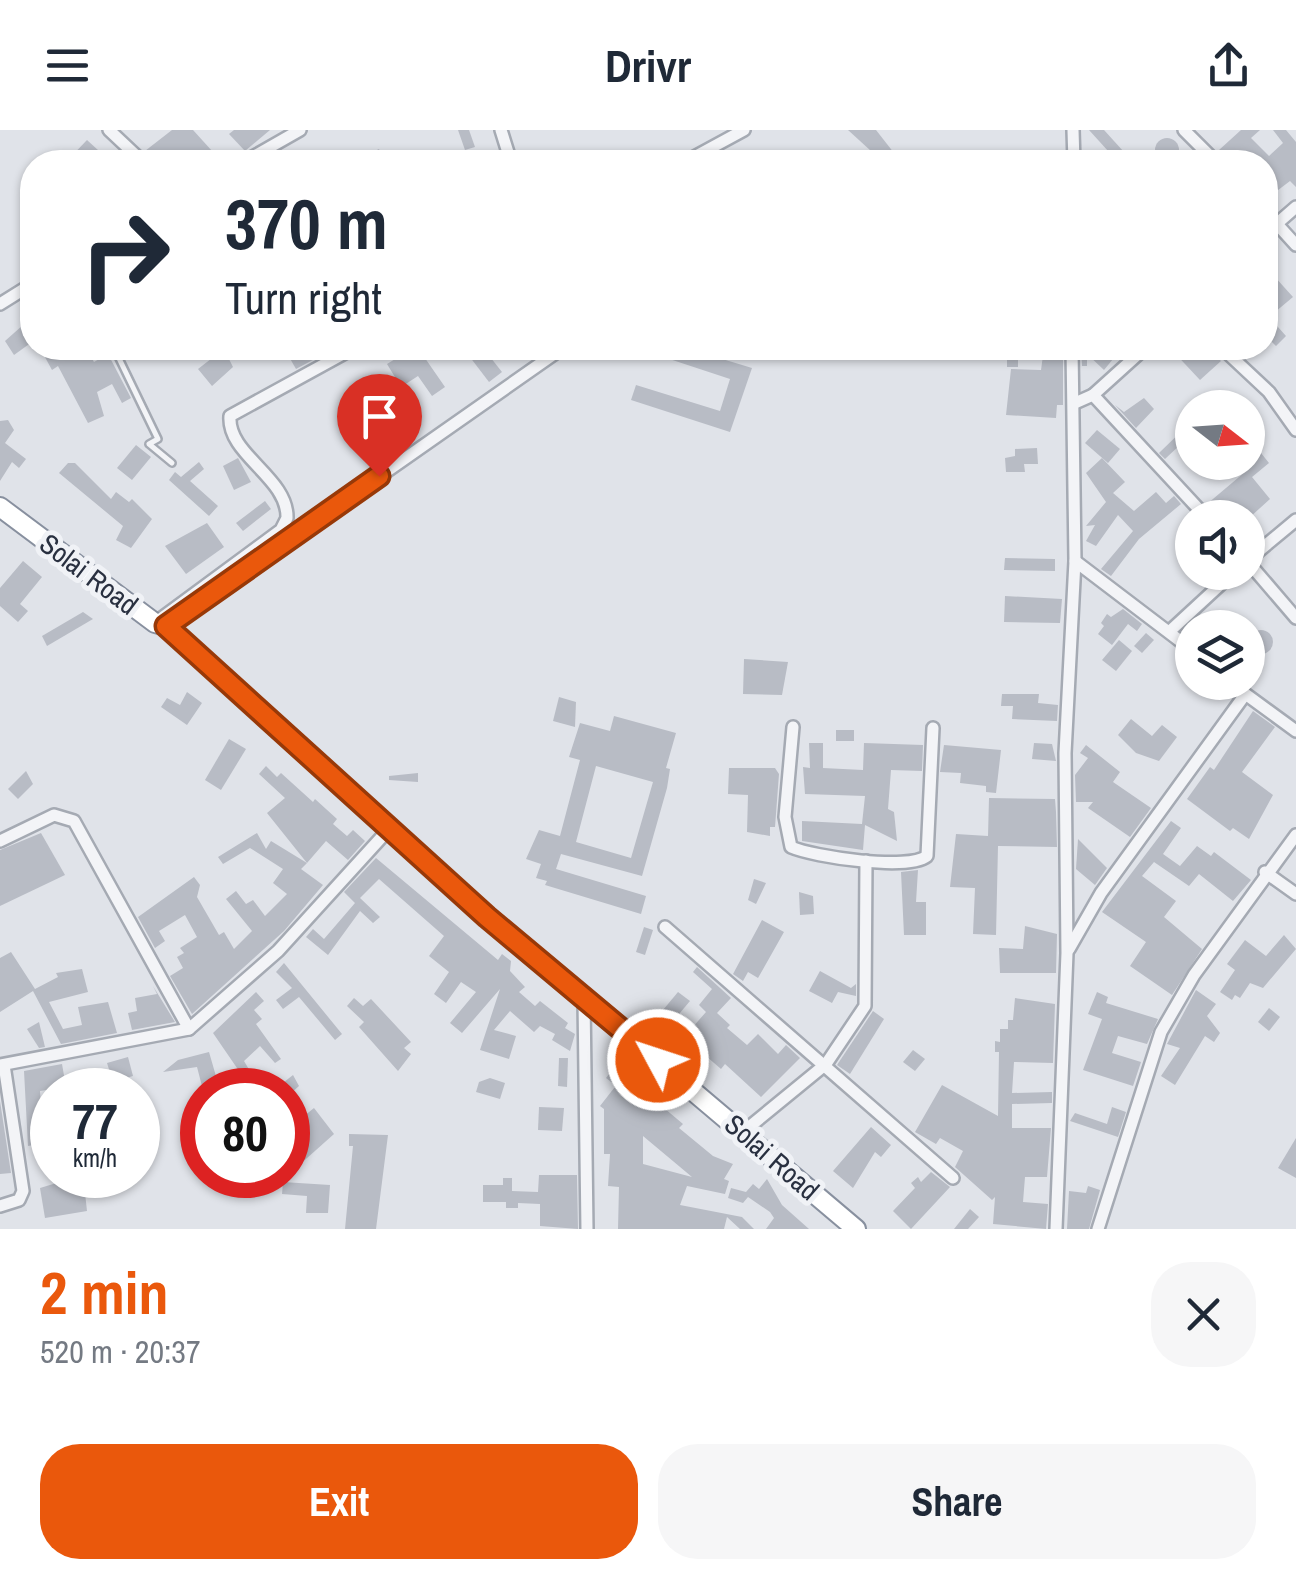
<!DOCTYPE html>
<meta charset="utf-8">
<style>
:root{--surface:#fff;--page:#f6f6f7;--text:#1f2937;--muted:#747a83;--accent:#ea580c}
body{margin:0;font-family:"Archivo Narrow",sans-serif;background:var(--page);color:var(--text);height:100vh;display:flex;flex-direction:column;font-size:38px;white-space:nowrap}
*{box-sizing:border-box;margin:0}
p{font-size:32px;color:var(--muted)}
.icon{flex:none;width:55px;height:55px;fill:none;stroke:currentColor;stroke-width:2;stroke-linecap:round;stroke-linejoin:round}
.map{position:relative;height:1099px;overflow:hidden}
.sheet{display:flex;flex-direction:column;background:var(--surface);flex:1}
.sheet>*{flex:none}
.guide{position:absolute;left:20px;top:20px;width:1258px;height:210px;border-radius:40px;box-shadow:0 2px 8px #0004;background:#fff;color:var(--text);overflow:hidden}
.needle{width:65px;rotate:107deg}
.tools{position:absolute;left:1175px;top:260px;display:grid;gap:20px}
.tools a{display:grid;place-items:center;width:90px;height:90px;border-radius:50%;background:var(--surface);box-shadow:0 2px 8px #0004;font-size:50px}
.speed{position:absolute;left:30px;top:938px;display:flex;gap:20px;font-size:50px;font-weight:700;text-align:center}
.speed>*{display:grid;place-content:center;width:130px;height:130px;border-radius:50%;background:var(--surface);box-shadow:0 2px 8px #0004;line-height:1}
.speed small{font-size:25px;font-weight:400}
.speed .limit{border:15px solid #d22;background:#fff;color:#111}
.pin{position:absolute;display:grid;place-items:center;width:85px;height:85px;color:#fff;margin:-102px -42px;border-radius:50% 50% 50% 0;rotate:-45deg;box-shadow:0 0 10px #0007}
.pin .icon{rotate:45deg}
.me{position:absolute;width:110px;margin:-55px;rotate:310deg;stroke-linejoin:round;filter:drop-shadow(0 0 8px #0008)}
.turn{display:flex;align-items:center;gap:35px;height:210px;padding:0 40px;font-size:45px}
.turn .icon{width:130px;height:130px;stroke-width:2.5}
.turn b{display:block;font-size:70px;line-height:85px}
.round{display:grid;place-items:center;flex:none;width:105px;height:105px;border-radius:40px;background:var(--page)}
.head{display:flex;align-items:center;justify-content:space-between;height:170px;padding:0 40px}
h1{font-size:60px;font-weight:700;line-height:75px;color:var(--accent)}
.button{display:flex;gap:20px;margin-top:auto;padding:20px 40px}
.button a{flex:1;height:115px;border-radius:40px;background:var(--accent);color:#fff;font-size:40px;font-weight:700;line-height:115px;text-align:center}
.button a+a{background:var(--page);color:var(--text)}
header{display:flex;justify-content:space-between;align-items:center;height:130px;padding:0 40px;background:var(--surface);font-size:45px;font-weight:700}
.map>svg:first-child{display:block}
.building{fill:#b8bcc5;fill-rule:evenodd}
.lines{fill:none;stroke-linecap:round;stroke-linejoin:round}
.service-casing{stroke:#a5aab3;stroke-width:10}
.minor-casing{stroke:#a5aab3;stroke-width:16}
.trunk-casing{stroke:#88909f;stroke-width:22}
.service{stroke:#f3f4f7;stroke-width:5}
.minor{stroke:#f3f4f7;stroke-width:11}
.trunk{stroke:#fff;stroke-width:18}
.route-casing{stroke:#983908;stroke-width:25}
.route{stroke:#ea580c;stroke-width:18}
.labels{text-anchor:middle;dominant-baseline:central;stroke-width:10;stroke-linejoin:round;paint-order:stroke}
.street-label{font-size:28px;fill:#293040;stroke:#f0f2f6}
</style>
<header><svg class="icon" aria-label="menu" viewBox="0 0 24 24"><path d="M4 6h16M4 12h16M4 18h16"/></svg>Drivr<svg class="icon" aria-label="share" viewBox="0 0 24 24"><path d="M12 15V3M7 8l5-5 5 5M5 13v7h14v-7"/></svg></header>
<div class="map">
<svg width="1296" height="1099" viewBox="0 0 1296 1099">
<rect width="100%" height="100%" fill="#e0e3e9"/>
<g class="building">
<path d="M172,0H193L222,32H152L145,21Z"/>
<path d="M234,0H270L245,21L229,4Z"/>
<path d="M458,0H469L475,17L465,20Z"/>
<path d="M848,0H876L901,32H883Z"/>
<path d="M1089,0H1104L1133,32H1118Z"/>
<path d="M1241,0H1260L1251,8L1269,26L1283,13L1273,0H1286L1296,12V57L1290,51L1265,70V32H1231L1219,20Z"/>
<circle cx="1167" cy="20" r="12"/>
<path d="M87,10L111,32H66Z"/>
<path d="M379,19L383,28L352,32Z"/>
<path d="M1265,136L1293,167L1269,187L1286,206L1276,216L1271,211L1265,217Z"/>
<path d="M32,187V212L14,225L5,211Z"/>
<path d="M40,218H66L69,224L86,218L94,232L108,224L131,268L122,273L112,254L97,262L104,286L88,293L58,236L52,240Z"/>
<path d="M225,218H239L228,227L233,237L212,256L198,239Z"/>
<path d="M284,218H335L296,239Z"/>
<path d="M413,218H418L445,257L432,266L418,246L401,257L387,234Z"/>
<path d="M463,218H483L502,242L489,252Z"/>
<path d="M636,218H686L752,238L730,302L631,270L636,255L720,281L730,249Z"/>
<rect x="1007" y="218" width="11" height="19"/>
<path d="M1044,218H1063V275H1057L1056,288L1006,285L1011,239L1041,240Z"/>
<path d="M1081,218H1122L1104,240L1087,224V236H1082Z"/>
<path d="M1170,218H1208L1221,231L1200,250Z"/>
<path d="M1144,268L1154,279L1136,298L1115,275L1124,282Z"/>
<path d="M8,290L14,300L5,313L26,329L19,338L12,332L0,351V291Z"/>
<path d="M1192,291V325L1182,313L1165,329L1159,323Z"/>
<path d="M1097,300L1120,319L1108,333L1085,313Z"/>
<path d="M136,315L151,327L132,350L117,338Z"/>
<path d="M1037,318L1038,334H1024L1025,342H1006L1005,328L1015,326V319Z"/>
<path d="M1261,323L1269,333L1252,347L1270,369L1249,388H1216L1207,374L1245,342L1237,332H1248Z"/>
<path d="M238,328L251,352L234,360L223,336Z"/>
<path d="M1102,328L1125,352L1113,363L1134,381L1156,362L1166,373L1174,366L1181,374L1139,409L1111,446L1101,439L1133,401L1118,385L1096,416L1086,411L1095,395L1086,396L1106,372L1086,343Z"/>
<path d="M199,332L204,339L190,351L218,376L209,386L169,350L175,342L181,347Z"/>
<path d="M1197,332H1225L1211,347Z"/>
<path d="M68,333H75L111,369L116,362L129,372L132,369L152,389L131,418L116,410L123,396L59,343Z"/>
<path d="M265,371L271,379L243,401L236,393Z"/>
<path d="M207,393L224,417L186,444L165,416Z"/>
<path d="M1005,428L1055,429V441L1004,440Z"/>
<path d="M23,431L42,447L20,474L28,481L18,492L0,476V458Z"/>
<path d="M1005,466L1062,469L1060,493L1004,492Z"/>
<path d="M1123,479L1142,494L1137,501L1128,494L1112,515L1098,504L1104,496L1101,493L1107,484L1111,487Z"/>
<path d="M83,482L93,489L47,516L42,506Z"/>
<circle cx="1261" cy="512" r="12"/>
<path d="M1146,503L1154,510L1142,523L1134,516Z"/>
<path d="M1119,510L1132,521L1116,541L1102,530Z"/>
<path d="M744,529L788,532L782,565L743,564Z"/>
<path d="M187,562L202,573L187,595L161,577L167,568L180,575Z"/>
<path d="M1002,564H1039L1038,573L1058,575L1057,591L1012,589L1013,576H1001Z"/>
<path d="M559,567L576,572L575,597L553,591Z"/>
<path d="M1253,581L1275,597L1242,642L1273,665L1249,709L1233,698L1230,701L1187,669L1210,637L1214,640Z"/>
<path d="M614,586L676,603L666,638L670,639L667,658L642,746L561,724L556,739L646,766L641,784L545,755L547,751L536,748L541,734L526,729L539,700L560,706L580,630L569,627L580,593L610,601ZM596,636L653,652L631,728L576,712Z"/>
<path d="M1131,589L1152,606L1162,595L1177,607L1159,631L1136,623L1118,605Z"/>
<rect x="836" y="600" width="18" height="11"/>
<path d="M229,609L246,619L221,660L205,650Z"/>
<path d="M809,613H823V638L863,640L864,613L923,615L922,641L891,640L888,679L894,682L897,711L865,695L863,720L802,711V691L862,694L865,666L805,664L803,637L810,638Z"/>
<path d="M1034,613L1052,614L1056,631L1032,629Z"/>
<path d="M944,615L1001,620L996,663L986,662V656L960,653L961,643L940,642Z"/>
<path d="M1086,615L1120,642L1113,652L1151,678L1130,707L1088,678L1093,672H1076L1075,645L1088,628L1080,623Z"/>
<path d="M266,636L277,647L281,643L313,672L315,669L337,689L333,694L347,706L353,700L365,711L348,730L326,711L307,733L267,683L285,668L259,644Z"/>
<path d="M729,638H775L779,644L775,697H770V706L747,702L748,665L728,664Z"/>
<path d="M26,641L33,654L18,669L8,659Z"/>
<path d="M418,643V652L389,650V646Z"/>
<path d="M989,668L1055,669L1056,682L1057,717L998,716L996,805L973,804L975,758L950,757L956,704L988,706Z"/>
<path d="M1171,691L1181,698L1163,724L1180,736L1197,716L1211,726L1214,722L1251,750L1233,771L1199,744L1189,756L1154,732L1142,746L1176,771L1164,787L1202,819L1172,865L1130,836L1146,812L1102,782Z"/>
<path d="M41,703L65,745L0,776V720Z"/>
<path d="M257,703L266,719L271,711L307,733L301,739L323,755L284,801L192,884L170,846L183,838L177,827L184,823L180,818L197,807L185,785L159,801L165,811L155,818L138,787L194,747L200,755L197,767L219,805L224,802L234,819L252,801L226,769L236,761L246,774L253,770L265,786L287,764L273,753L283,739L250,718L223,734L218,727Z"/>
<path d="M1078,709L1107,738L1095,755L1076,739Z"/>
<path d="M376,728L498,830L502,824L511,831L510,841L525,857L519,862L535,876L540,871L568,893L565,898L575,904L570,921L552,910L555,904L540,896L534,902L510,881L494,900L516,906L509,929L480,920L500,859L462,903L450,893L476,862L461,852L446,873L434,864L449,842L429,826L444,806L379,749L360,768L380,787L373,793L360,781L328,825L306,807L313,799L324,809L355,773L344,762Z"/>
<path d="M918,740L916,772H926V805H904L901,742Z"/>
<path d="M754,749L766,753L756,774L748,770Z"/>
<path d="M799,762L813,766L814,784L800,785Z"/>
<path d="M762,790L784,802L758,848L748,842L743,851L733,844Z"/>
<path d="M1025,796L1057,804L1056,843H1000L999,818L1023,819Z"/>
<path d="M644,797L653,800L645,825L636,822Z"/>
<path d="M1284,805L1296,819L1263,858L1250,853L1240,868L1235,865L1232,870L1220,862L1235,840L1227,834L1245,810L1266,826Z"/>
<path d="M11,822L35,859L58,847L56,843L82,839L88,862L49,872L63,899L82,895L78,877L108,872L117,903L61,914L33,861L0,882V828Z"/>
<path d="M284,833L342,904L335,910L299,867L283,879L276,870L292,858L276,842Z"/>
<path d="M697,837L731,868L717,883L730,895L727,898L747,915L758,904L778,924L786,915L800,928L761,967L725,934L721,939L684,907L706,882L699,875L712,859L693,842Z"/>
<path d="M820,841L851,858L856,854V866L838,862L832,873L809,861Z"/>
<path d="M153,856L175,892L132,900L128,883L137,881L135,868L157,864Z"/>
<path d="M1196,860L1216,874L1207,886L1220,903L1214,912L1205,906L1175,955L1161,946L1180,918L1167,914Z"/>
<path d="M256,862L264,871L254,880L262,889L256,894L281,929L275,933L260,916L244,931L257,953L250,957L213,903Z"/>
<path d="M678,862L690,871L674,890L663,880Z"/>
<path d="M1097,862L1108,867L1106,873L1158,889L1147,914L1118,906L1112,923L1141,932L1133,956L1083,940L1102,889L1088,884Z"/>
<path d="M354,868L363,876L371,869L411,912L404,918L411,924L398,941L359,897L364,892L347,876Z"/>
<path d="M1015,868L1055,874L1053,933L1014,932L1012,963L1052,962V973L1012,974V998H1051L1047,1047H1025L1023,1072L1048,1074L1046,1099L993,1094L995,1067L992,1070L955,1037L963,1021L940,1008L936,1014L915,1002L942,955L998,986L999,922H995V911L1000,912V899H1008V890H1013Z"/>
<path d="M1269,878L1280,887L1269,901L1258,892Z"/>
<path d="M873,881L884,889L850,944L837,935Z"/>
<path d="M39,892L45,917L39,918L27,899Z"/>
<path d="M913,920L925,929L915,941L903,932Z"/>
<path d="M209,922L220,960H203L197,937L163,942L178,930Z"/>
<path d="M128,927L133,946L113,952L107,933Z"/>
<path d="M559,928H568L567,957L558,956Z"/>
<path d="M618,933L627,939L615,955L606,948Z"/>
<path d="M62,934L66,957L40,961L42,990H52V1012L28,1016L24,941Z"/>
<path d="M293,945L299,956L288,966V960H274Z"/>
<path d="M490,948L505,953L500,969L476,962L479,952Z"/>
<path d="M618,953L638,969L646,959L658,964L669,973L664,978L683,994L679,998L713,1026L733,1034L724,1049L729,1051L725,1064L687,1056L680,1075L742,1087L754,1099H740L727,1087L724,1099H618L619,1057L608,1056L610,1024H604V979L600,976ZM643,1006L692,1047L643,1034Z"/>
<path d="M0,971L11,1043L0,1044Z"/>
<path d="M539,977L564,978L562,1001L538,1000Z"/>
<path d="M1112,977L1126,982L1118,1007L1070,991L1075,983L1107,994Z"/>
<path d="M314,978L334,1004L288,1045V999Z"/>
<path d="M871,997L891,1015L881,1027L875,1022L853,1058L833,1041Z"/>
<path d="M349,1004L388,1005L376,1099H345L353,1016H349Z"/>
<path d="M1296,1008V1048L1278,1038Z"/>
<path d="M931,1042L950,1057L911,1099L893,1081L915,1058L911,1053L918,1047L921,1052Z"/>
<path d="M83,1045L87,1081L45,1088L40,1058Z"/>
<path d="M213,1045H247L255,1053L247,1061L240,1053L232,1062Z"/>
<path d="M539,1045H577L578,1099L540,1096V1074L518,1073V1078H506V1072H483V1055H503V1048H512V1061L538,1062Z"/>
<path d="M767,1049L782,1075L809,1099H766L774,1088L770,1082L748,1067L743,1073L728,1068L731,1058L746,1062L753,1054L759,1059Z"/>
<path d="M283,1052L330,1055L328,1083H306L307,1066L282,1064Z"/>
<path d="M1088,1056L1100,1060L1089,1099H1067L1069,1061L1086,1063Z"/>
<path d="M970,1079L979,1087L968,1099H954Z"/>
</g>
<g class="lines">
<g class="service-casing">
<path id="service" d="M114,218L158,309L149,314L172,333"/>
</g>
<g class="minor-casing">
<g id="minor">
<path d="M109,0L143,32"/>
<path d="M501,0L511,32"/>
<path d="M1073,0L1074,32"/>
<path d="M1184,0L1216,32"/>
<path d="M244,32L300,0"/>
<path d="M685,32L744,0"/>
<path d="M1265,81L1296,115"/>
<path d="M1265,104L1296,77"/>
<path d="M0,174L32,154"/>
<path d="M1222,218L1269,262L1296,300"/>
<path d="M1093,265L1145,218"/>
<path d="M1075,273L1093,265L1207,388"/>
<path d="M1248,430L1296,390"/>
<path d="M1075,431L1192,520"/>
<path d="M1248,432L1296,488"/>
<path d="M155,493L281,400L287,388C288,347 227,325 230,286L354,218"/>
<path d="M166,496L557,222"/>
<path d="M1170,501L1234,442"/>
<path d="M1229,552L1296,601"/>
<path d="M793,597L785,687L791,717C814,727 909,741 927,726L933,598"/>
<path d="M0,711L54,685L74,691L189,899"/>
<path d="M1265,742L1296,764"/>
<path d="M665,797L953,1048"/>
<path d="M1069,819L1101,763L1244,566"/>
<path d="M584,869L587,1099"/>
<path d="M0,935L189,899L278,821L389,699"/>
<path d="M743,1002L826,934L865,876L866,731"/>
<path d="M0,1076L19,1070L23,1061L4,935"/>
<path d="M1056,1099L1067,823L1065,623L1075,431L1072,218"/>
<path d="M1098,1099L1161,902L1194,845L1296,705"/>
</g>
</g>
<g class="trunk-casing">
<path id="trunk" d="M0,377L155,493L166,496L487,787L856,1099"/>
</g>
<use href="#service" class="service"/>
<use href="#minor" class="minor"/>
<use href="#trunk" class="trunk"/>
</g>
<g class="lines">
<g class="route-casing">
<path id="route" d="M379,346L166,496L487,787L658,930"/>
</g>
<use href="#route" class="route"/>
</g>
<g class="labels">
<g class="street-label">
<text transform="translate(89 444) rotate(37)">Solai Road</text>
<text transform="translate(772 1027) rotate(41)">Solai Road</text>
</g>
</g>
</svg>
<div class="tools">
<a><svg class="needle" viewBox="-14 -14 28 28"><path d="M0-13l5 13h-10z" fill="#e53935"/><path d="M0 13l5-13h-10z" fill="#747a83"/></svg></a>
<a><svg class="icon" aria-label="sound" viewBox="0 0 24 24"><path d="M4 9h4l5-4v14l-5-4H4zM17 9q2 3 0 6"/></svg></a>
<a><svg class="icon" aria-label="layers" viewBox="0 0 24 24"><path d="M12 4l9 5-9 5-9-5zM3 14l9 5 9-5"/></svg></a>
</div>
<div class="speed"><div>77<small>km/h</small></div><div class="limit">80</div></div>
<div class="pin" style="left:379px;top:346px;background:#d93025"><svg class="icon" aria-label="arrive" viewBox="0 0 24 24"><path d="M6 21V4h12l-3 4 3 4H6"/></svg></div>
<svg class="me" style="left:658px;top:930px" viewBox="-20 -20 40 40"><circle r="17" fill="#ea580c" stroke="#fff" stroke-width="3"/><path d="M0-11L8 9 0 5-8 9z" fill="#fff"/></svg>
<div class="guide">
<div class="turn"><svg class="icon" aria-label="right" viewBox="0 0 24 24"><path d="M7 20v-9h11M14 6l5 5-5 5"/></svg><div><b>370 m</b>Turn right</div></div>
</div>
</div>
<section class="sheet">
<div class="head"><div><h1>2 min</h1><p>520 m · 20:37</p></div><a class="round"><svg class="icon" aria-label="close" viewBox="0 0 24 24"><path d="M6 6l12 12M18 6L6 18"/></svg></a></div>
<div class="button"><a>Exit</a><a>Share</a></div>
</section>
